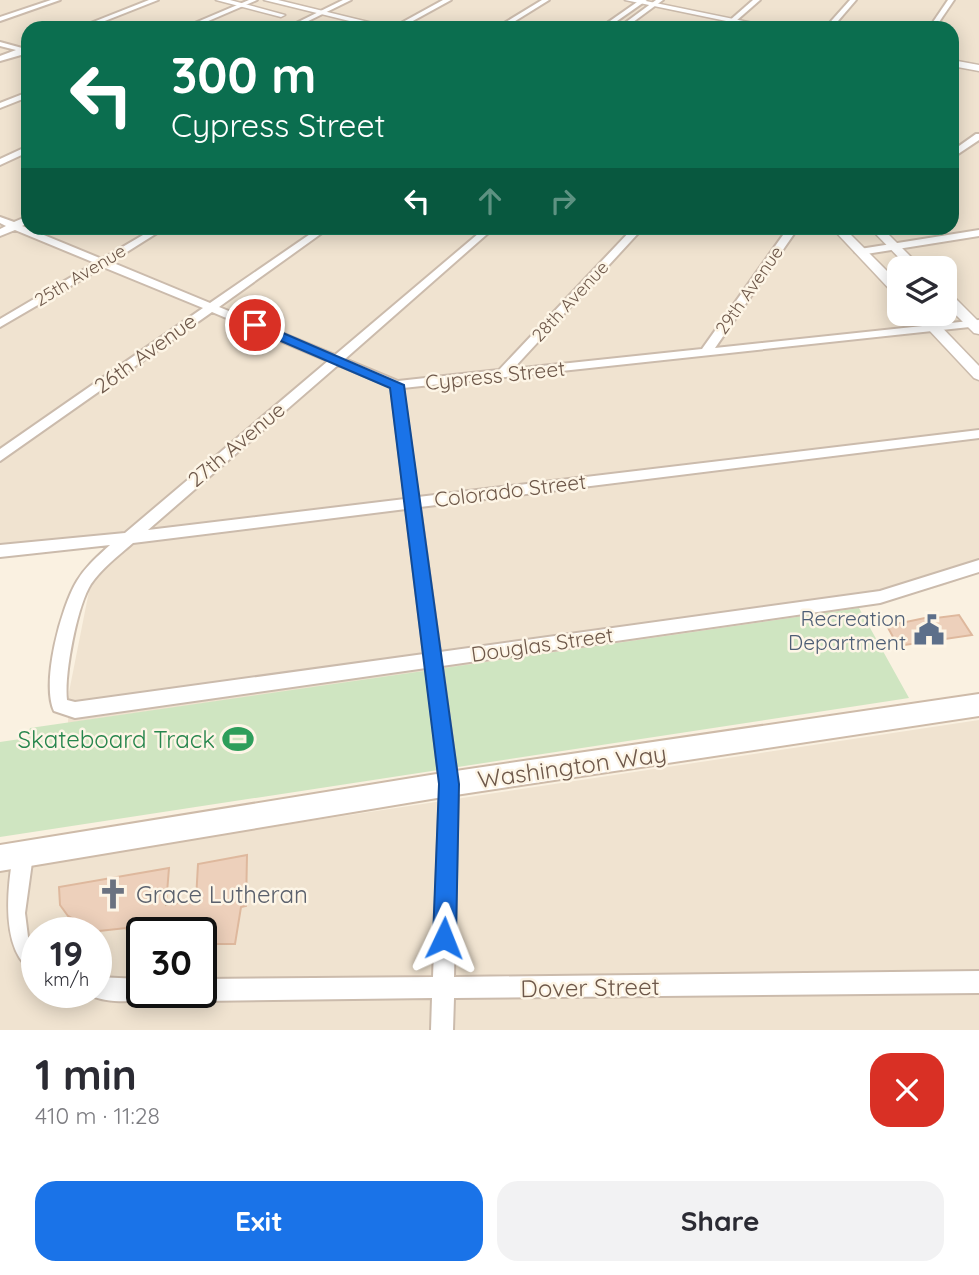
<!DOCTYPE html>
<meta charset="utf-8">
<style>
:root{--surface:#fff;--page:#f2f2f3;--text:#2b2b33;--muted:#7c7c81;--accent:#1a73e8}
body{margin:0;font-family:Quicksand,sans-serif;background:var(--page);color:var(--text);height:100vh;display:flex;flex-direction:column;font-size:26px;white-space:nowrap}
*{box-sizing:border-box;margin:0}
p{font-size:23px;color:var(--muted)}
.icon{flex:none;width:38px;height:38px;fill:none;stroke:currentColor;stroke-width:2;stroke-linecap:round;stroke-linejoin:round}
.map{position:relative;height:1030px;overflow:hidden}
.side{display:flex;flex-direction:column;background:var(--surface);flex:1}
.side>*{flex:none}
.hud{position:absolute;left:21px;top:21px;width:938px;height:214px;border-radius:21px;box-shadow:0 4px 18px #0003;background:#0b6e4f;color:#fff;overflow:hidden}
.fabs{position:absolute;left:887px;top:256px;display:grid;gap:14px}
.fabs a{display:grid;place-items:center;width:70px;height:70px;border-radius:14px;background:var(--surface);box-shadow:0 4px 18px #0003;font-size:35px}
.speed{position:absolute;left:21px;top:917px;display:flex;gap:14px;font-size:35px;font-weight:700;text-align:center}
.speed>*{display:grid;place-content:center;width:91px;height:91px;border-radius:50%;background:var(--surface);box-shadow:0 4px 18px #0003;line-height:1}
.speed small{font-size:18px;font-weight:400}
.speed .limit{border:4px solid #111;border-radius:10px;background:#fff;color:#111}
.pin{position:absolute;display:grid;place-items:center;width:60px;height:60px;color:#fff;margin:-30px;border:4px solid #fff;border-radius:50%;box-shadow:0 2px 7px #0007}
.me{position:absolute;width:77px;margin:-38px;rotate:2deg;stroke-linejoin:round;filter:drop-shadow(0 0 5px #0008)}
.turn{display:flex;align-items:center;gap:24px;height:147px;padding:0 35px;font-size:32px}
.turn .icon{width:91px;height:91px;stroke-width:2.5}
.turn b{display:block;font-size:49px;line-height:60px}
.lanes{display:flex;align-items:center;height:66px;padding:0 35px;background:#0003;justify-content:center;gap:35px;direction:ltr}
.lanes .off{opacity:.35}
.round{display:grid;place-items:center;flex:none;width:74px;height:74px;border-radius:21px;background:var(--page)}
.overview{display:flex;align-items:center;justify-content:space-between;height:119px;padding:0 35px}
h1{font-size:42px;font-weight:800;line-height:52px}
.primary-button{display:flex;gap:14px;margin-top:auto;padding:14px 35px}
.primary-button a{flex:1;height:80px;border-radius:21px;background:var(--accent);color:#fff;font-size:28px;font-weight:800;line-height:80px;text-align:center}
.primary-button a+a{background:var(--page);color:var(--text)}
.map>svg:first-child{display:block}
.residential{fill:#f0e3d0;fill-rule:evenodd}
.green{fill:#cfe5c1}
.building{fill:#edd0bb;stroke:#deb89d;stroke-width:2}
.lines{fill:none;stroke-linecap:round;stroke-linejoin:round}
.minor-casing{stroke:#cbbbac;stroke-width:4}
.tertiary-casing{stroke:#cbbbac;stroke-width:3}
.secondary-casing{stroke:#cebba9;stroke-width:4}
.minor{fill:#fff;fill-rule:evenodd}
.tertiary{fill:#fff;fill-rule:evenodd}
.secondary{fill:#fff;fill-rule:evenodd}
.route{fill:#1a73e8;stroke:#114b97;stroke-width:2}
.labels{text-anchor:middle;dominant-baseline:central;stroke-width:5;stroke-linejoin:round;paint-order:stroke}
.far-street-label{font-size:18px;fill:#6e584a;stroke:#fdf5e6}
.street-label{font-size:21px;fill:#6e584a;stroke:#fdf5e6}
.service-label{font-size:21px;fill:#4e5e75;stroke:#fdf5e6;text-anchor:end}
.near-leisure-label{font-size:24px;fill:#27864d;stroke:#fdf5e6;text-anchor:end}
.near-street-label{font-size:24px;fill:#6e584a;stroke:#fdf5e6}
.near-worship-label{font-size:24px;fill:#5b616d;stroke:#fdf5e6;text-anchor:start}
</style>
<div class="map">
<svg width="979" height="1030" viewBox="0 0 979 1030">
<rect width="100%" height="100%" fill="#faf1e1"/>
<g class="residential">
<path d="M0,0H979V573L942,586L859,608L68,723L69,692L89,591L98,576L123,549L120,532L0,546ZM28,28H952V228H28ZM900,268H945V313H900Z"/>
<path d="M979,720V1030H0V872L250,830ZM37,933H96V992H37ZM142,933H201V992H142Z"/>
</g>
<path class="green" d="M859,608L909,698L0,837V742L27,738L30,728Z"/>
<g class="building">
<path d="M959,615L972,635L898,646L887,626L934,616L936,618Z"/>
<path d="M247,855L246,906L241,907L235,944H201V933H142V949L131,941L126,928L80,933L81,923L68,916L60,905L59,887L169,868L166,905L196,900L198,864Z"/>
</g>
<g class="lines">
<g class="minor-casing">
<g id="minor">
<path d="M51,0H60L0,21V17Z"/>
<path d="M149,0H158L87,28H78Z"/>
<path d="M249,0H257L192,28H183Z"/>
<path d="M343,0H351L294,28H286Z"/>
<path d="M443,0H451L400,28H392Z"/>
<path d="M542,0H549L504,28H496Z"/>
<path d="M640,0H647L607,28H600Z"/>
<path d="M656,0H663L625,28H618Z"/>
<path d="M753,0H760L728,28H721Z"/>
<path d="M850,0H856L832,28H825Z"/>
<path d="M948,0H954L935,28H929Z"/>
<path d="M0,42L22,48L28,46V53L0,61V56L16,50L0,46Z"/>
<path d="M28,92V97L0,108V103Z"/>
<path d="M976,134H979V140L952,158V151Z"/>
<path d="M28,146V152L0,165V159Z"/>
<path d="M28,216V223L22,226L102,259L155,228H165L111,262L210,303L319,228H329L219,307L335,355L485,228H494L345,359L398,381L499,370L633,228H643L513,369L702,349L788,228H798L715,348L979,320V326L403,388L418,497L979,430V438L420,507L440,652L880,591L979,560V572L880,603L442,666L458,784L454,977L979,971V993L454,998L453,1030H431L432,998L201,1001L194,997L191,992H201V979L433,977L440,784L426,668L75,718L54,711C41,683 61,607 77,581C86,566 98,556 110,545L0,557V545L125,533L328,361L212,312L0,461V449L203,308L103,267L0,327V319L95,263L15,230L0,236V229L6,226L0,223V217L14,222ZM338,365L391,387L405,499L148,530ZM406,509L424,654L75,702L67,700C64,674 77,606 91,584C102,568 118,556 133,543Z"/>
<path d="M979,230V236L860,255L855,252L860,249Z"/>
<path d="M23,845L30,848L33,855L25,913L28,937L37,949V974C0,955 7,891 13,855L16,848Z"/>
<path d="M96,977L142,979V992H152L149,997C134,1004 104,1002 89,995L87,992H96Z"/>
</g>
</g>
<g class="tertiary-casing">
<g id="tertiary">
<path d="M216,0H230L285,15L281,17Z"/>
<path d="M264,0H278L393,28H378Z"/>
<path d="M625,0H641L777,28H760Z"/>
<path d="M952,60L979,65V71L952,66Z"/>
<path d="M832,228H844L900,284V296L895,295Z"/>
<path d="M870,228H882L922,268H909Z"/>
<path d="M945,292L950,293L979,322V334L974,333L945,304Z"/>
<path d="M913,313H928L979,366V380L974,378Z"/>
</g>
</g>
<g class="secondary-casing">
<path id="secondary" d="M979,694V716L449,796L0,871V845L449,772Z"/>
</g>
<use href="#minor" class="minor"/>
<use href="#tertiary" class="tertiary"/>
<use href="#secondary" class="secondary"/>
</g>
<path class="route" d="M255,321L404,385L459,784L456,938L452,946L444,949L436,946L433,938L439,784L390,388L251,328V322Z"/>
<defs>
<g id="civic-bare" transform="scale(2.415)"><path d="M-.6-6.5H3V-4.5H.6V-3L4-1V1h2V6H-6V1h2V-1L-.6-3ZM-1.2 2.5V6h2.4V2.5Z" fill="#5c6f8a" stroke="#fdf5e6" stroke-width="2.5" paint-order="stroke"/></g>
<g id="stadium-bare" transform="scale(2.415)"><path d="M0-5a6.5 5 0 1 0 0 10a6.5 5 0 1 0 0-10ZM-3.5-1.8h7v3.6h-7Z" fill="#2e9e5b" stroke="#fdf5e6" stroke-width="2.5" paint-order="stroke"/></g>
<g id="church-bare" transform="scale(2.415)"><path d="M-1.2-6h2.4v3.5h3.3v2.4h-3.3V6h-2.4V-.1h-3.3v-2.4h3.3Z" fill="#6b7280" stroke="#fdf5e6" stroke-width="2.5" paint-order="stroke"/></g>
</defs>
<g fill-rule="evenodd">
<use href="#civic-bare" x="929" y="630"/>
<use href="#stadium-bare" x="238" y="739"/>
<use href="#church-bare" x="113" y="894"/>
</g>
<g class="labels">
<g class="far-street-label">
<text transform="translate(80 275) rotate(-31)">25th Avenue</text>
<text transform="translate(749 290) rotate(-55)">29th Avenue</text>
<text transform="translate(570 301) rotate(-47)">28th Avenue</text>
</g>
<g class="street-label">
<text transform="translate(145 353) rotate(-36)">26th Avenue</text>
<text transform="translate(495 375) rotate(-6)">Cypress Street</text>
<text transform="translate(236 444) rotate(-40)">27th Avenue</text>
<text transform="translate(510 490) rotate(-7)">Colorado Street</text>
<text transform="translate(542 644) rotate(-8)">Douglas Street</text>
</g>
<g class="service-label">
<text x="906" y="618">Recreation<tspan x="906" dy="24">Department</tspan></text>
</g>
<g class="near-leisure-label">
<text x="215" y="739">Skateboard Track</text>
</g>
<g class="near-street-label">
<text transform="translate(572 766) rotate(-8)">Washington Way</text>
<text transform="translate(590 987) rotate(-1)">Dover Street</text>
</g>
<g class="near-worship-label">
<text x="136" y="894">Grace Lutheran</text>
</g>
</g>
</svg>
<div class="fabs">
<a><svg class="icon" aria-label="layers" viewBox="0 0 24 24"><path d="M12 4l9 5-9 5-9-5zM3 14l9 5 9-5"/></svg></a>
</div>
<div class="speed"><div>19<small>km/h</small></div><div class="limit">30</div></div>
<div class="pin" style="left:255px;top:325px;background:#d93025"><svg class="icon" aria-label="arrive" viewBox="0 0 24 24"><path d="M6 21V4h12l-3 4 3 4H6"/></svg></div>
<svg class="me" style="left:444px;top:938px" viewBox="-20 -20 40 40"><path d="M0-17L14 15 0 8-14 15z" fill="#1a73e8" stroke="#fff" stroke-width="4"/></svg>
<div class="hud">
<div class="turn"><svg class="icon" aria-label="left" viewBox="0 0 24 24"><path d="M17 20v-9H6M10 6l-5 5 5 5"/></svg><div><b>300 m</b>Cypress Street</div></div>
<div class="lanes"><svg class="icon" aria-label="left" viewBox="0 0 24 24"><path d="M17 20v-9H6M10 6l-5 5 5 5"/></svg><svg class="icon off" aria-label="ahead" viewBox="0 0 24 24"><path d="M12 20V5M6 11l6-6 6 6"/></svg><svg class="icon off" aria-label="right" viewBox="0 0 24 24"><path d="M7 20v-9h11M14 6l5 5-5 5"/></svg></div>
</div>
</div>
<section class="side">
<div class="overview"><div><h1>1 min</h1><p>410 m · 11:28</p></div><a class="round" style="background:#d93025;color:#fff"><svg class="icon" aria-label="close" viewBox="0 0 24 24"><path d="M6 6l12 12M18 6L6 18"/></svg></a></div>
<div class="primary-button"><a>Exit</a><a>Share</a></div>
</section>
